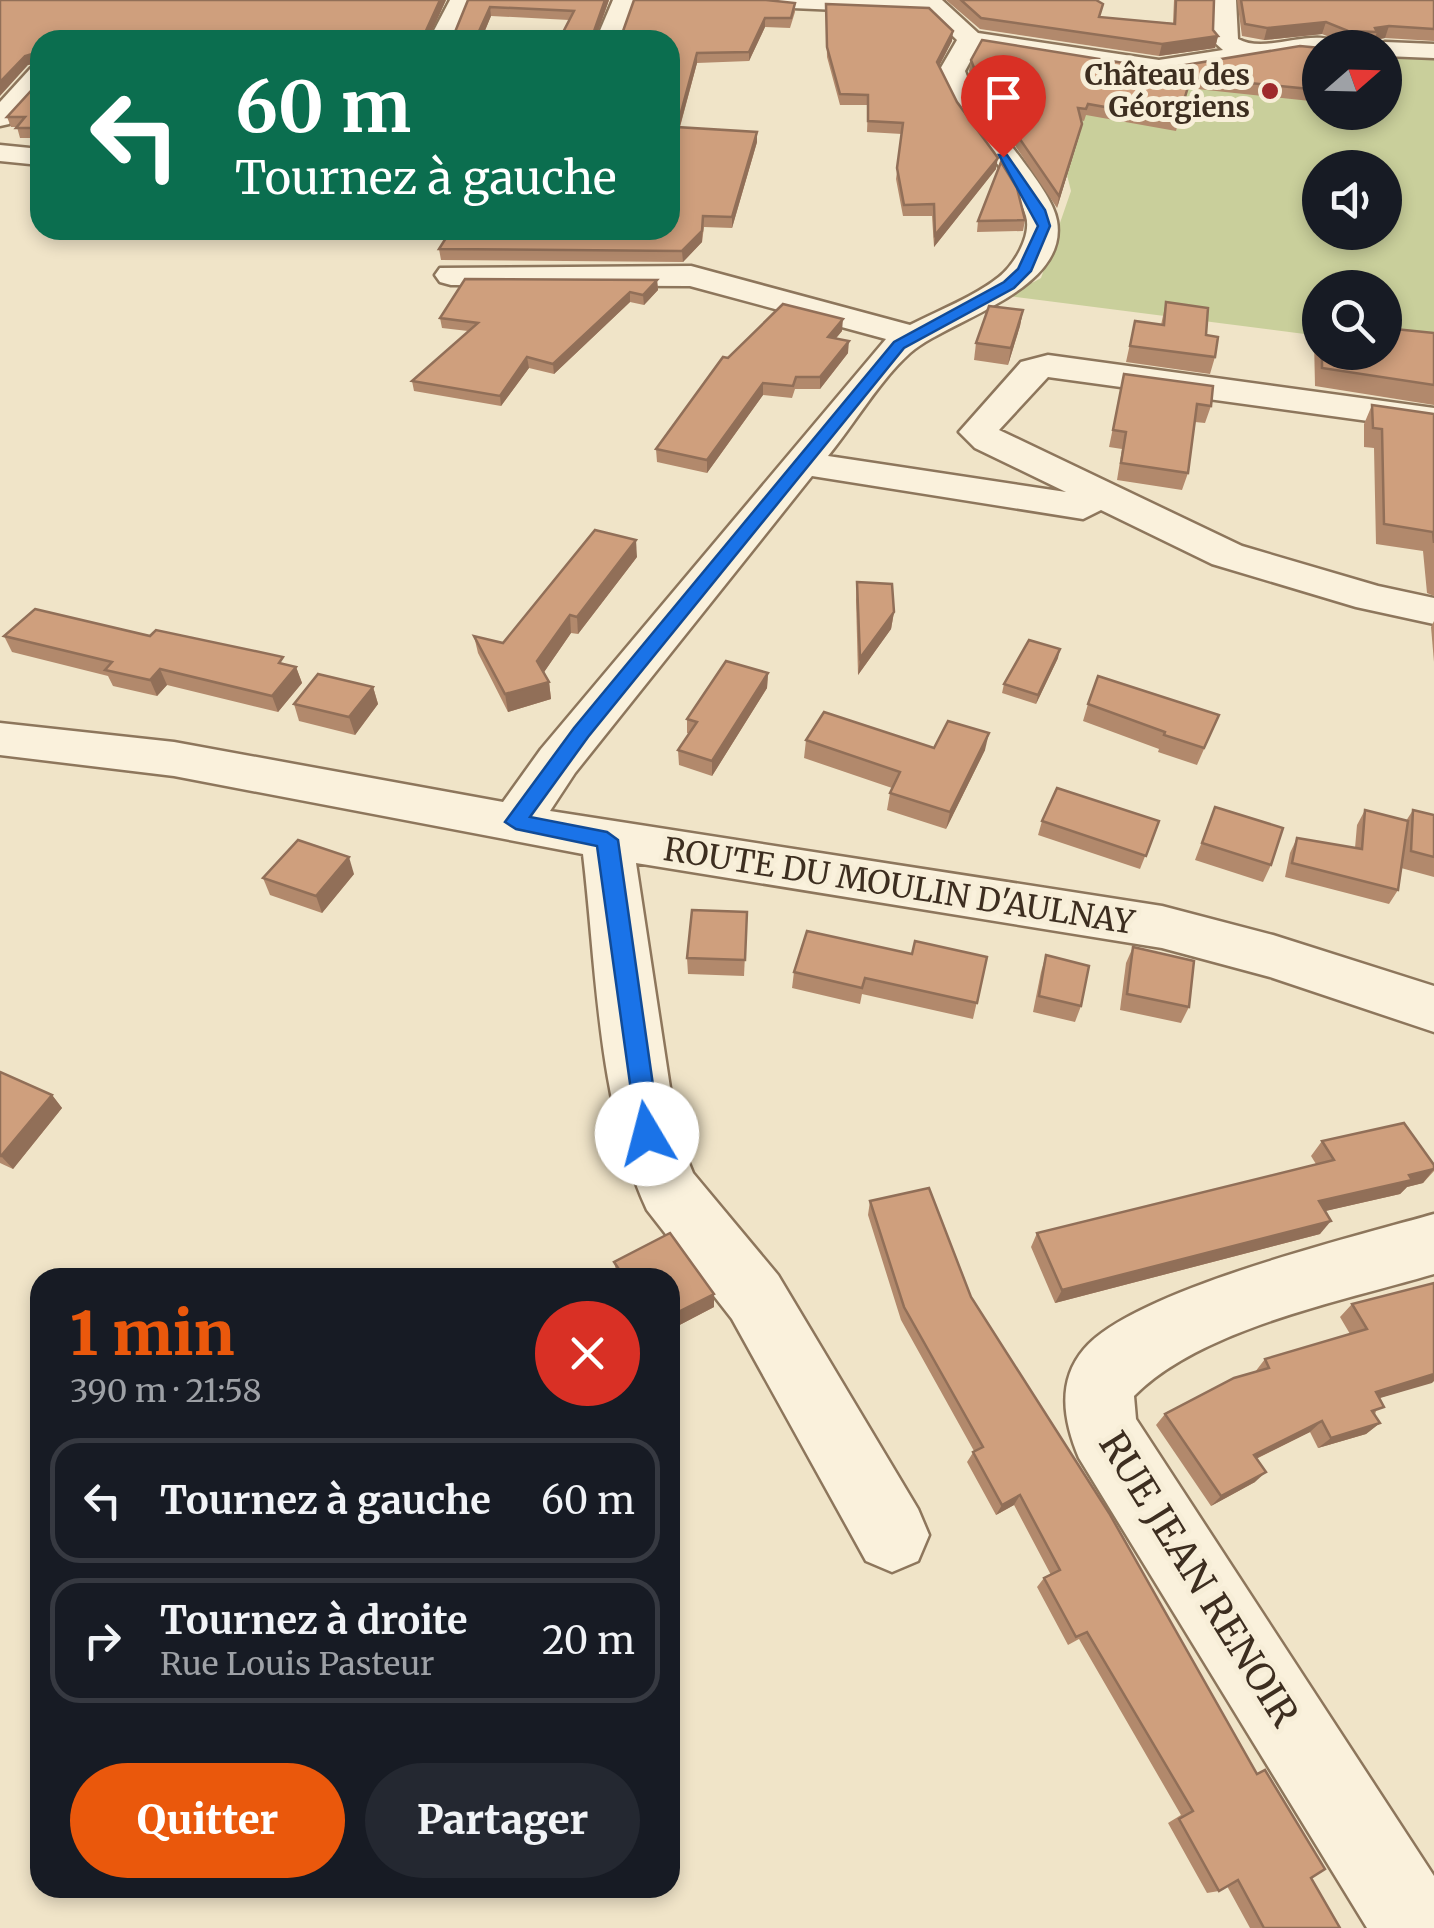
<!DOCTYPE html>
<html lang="fr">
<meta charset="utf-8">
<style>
:root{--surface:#171b24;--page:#242831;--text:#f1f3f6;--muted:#9ea1a6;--line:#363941;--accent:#ea580c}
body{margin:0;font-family:Merriweather,serif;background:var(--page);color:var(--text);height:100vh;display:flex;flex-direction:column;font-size:38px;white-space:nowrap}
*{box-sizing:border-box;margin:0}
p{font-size:32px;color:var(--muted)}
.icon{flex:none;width:55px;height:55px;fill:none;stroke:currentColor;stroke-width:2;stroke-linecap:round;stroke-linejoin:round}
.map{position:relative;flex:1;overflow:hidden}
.details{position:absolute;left:30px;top:1268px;width:650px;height:630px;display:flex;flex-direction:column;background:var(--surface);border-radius:30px;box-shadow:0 5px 15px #0003}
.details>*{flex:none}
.banner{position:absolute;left:30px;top:30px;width:650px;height:210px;border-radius:30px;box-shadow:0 5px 15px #0003;background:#0b6e4f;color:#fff;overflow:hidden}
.needle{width:65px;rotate:70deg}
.tools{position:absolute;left:1302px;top:30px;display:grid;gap:20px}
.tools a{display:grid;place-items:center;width:100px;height:100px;border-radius:50%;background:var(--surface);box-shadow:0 5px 15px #0003;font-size:50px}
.pin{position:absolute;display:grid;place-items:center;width:85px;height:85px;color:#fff;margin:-102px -42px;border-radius:50% 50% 50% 0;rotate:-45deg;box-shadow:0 0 10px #0007}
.pin .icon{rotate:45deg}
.me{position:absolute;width:110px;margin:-55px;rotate:352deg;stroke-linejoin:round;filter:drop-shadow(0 0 8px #0008)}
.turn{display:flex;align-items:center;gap:35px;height:210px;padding:0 40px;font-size:45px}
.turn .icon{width:130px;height:130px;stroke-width:2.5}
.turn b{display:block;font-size:70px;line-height:85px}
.round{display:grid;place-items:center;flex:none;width:105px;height:105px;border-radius:52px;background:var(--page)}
.headline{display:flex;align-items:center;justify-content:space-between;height:170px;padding:0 40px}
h1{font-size:60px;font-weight:800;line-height:75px;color:var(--accent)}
.action{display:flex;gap:20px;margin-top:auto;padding:20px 40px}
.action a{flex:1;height:115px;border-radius:60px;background:var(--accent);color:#fff;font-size:40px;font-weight:800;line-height:115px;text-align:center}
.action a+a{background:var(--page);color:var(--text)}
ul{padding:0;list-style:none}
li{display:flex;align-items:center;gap:30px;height:125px;margin:0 20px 15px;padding:0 20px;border:5px solid var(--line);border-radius:30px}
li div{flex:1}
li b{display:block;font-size:38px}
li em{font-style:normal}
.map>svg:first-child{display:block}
.green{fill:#c9cf9b;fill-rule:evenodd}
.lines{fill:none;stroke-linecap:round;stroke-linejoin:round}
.minor-casing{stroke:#8d765c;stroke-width:5}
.minor{fill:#faf1dc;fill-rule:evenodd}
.wall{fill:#b2896c}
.shaded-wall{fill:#916f58}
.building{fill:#cf9f7d;stroke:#916f58;stroke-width:2.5}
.route{fill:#1a73e8;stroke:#114b97;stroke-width:2.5}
.poi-dot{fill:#9e2a2b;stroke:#f7eed8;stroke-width:4}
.labels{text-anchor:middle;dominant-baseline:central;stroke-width:10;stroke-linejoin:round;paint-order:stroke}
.far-poi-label{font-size:28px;font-weight:bold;fill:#3d2e20;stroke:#f7eed8;text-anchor:end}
.street-label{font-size:32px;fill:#3d2e20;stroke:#f7eed8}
.near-street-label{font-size:38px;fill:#3d2e20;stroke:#f7eed8}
</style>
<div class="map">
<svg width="1434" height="1928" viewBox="0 0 1434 1928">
<rect width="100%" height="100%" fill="#f0e4c8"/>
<path class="green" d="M1320,51V112H1385V54L1434,57V350L1385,344V288H1320V336L1008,296L1041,278L1071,191L1051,111L1179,75ZM1320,168H1385V232H1320Z"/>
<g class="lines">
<g class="minor-casing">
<g id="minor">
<path d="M450,0H472L453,40H429Z"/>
<path d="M613,0H635L620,40H596Z"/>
<path d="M758,0H942L978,33L1159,60L1223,50L1214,42V0H1236L1238,39C1268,56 1319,22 1346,48H1320V55L1297,53L1159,76L978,47L965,71C982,122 1051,183 1057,221C1069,291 947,320 910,353C879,381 855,423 828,456L1066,492L975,448L959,432L1021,362L1048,355L1434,408V430L1048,377L999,430L1242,546L1378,586L1434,598V624L1356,607L1212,564L1101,510L1083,519L812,476L575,773L550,811L1162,906L1273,935L1434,986V1032L1270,977L1162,948L636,863L677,1134L693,1173L778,1275L918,1509L929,1535L918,1561L892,1572L866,1561L732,1319L647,1210C597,1101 597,972 583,854L174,776L0,755V723L174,742L503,802L541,749L886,339L690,286L451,285L440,282L435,275L440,268L691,266L910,325C939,310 974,297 999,277C1014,265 1032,236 1026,216C1011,166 958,128 939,71L957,40L930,14L769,7Z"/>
<path d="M1385,42L1434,44V58L1385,56V48H1374Z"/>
<path d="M40,65V89L9,124L0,126V102L31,68Z"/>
<path d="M0,145L40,149V165L0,161Z"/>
<path d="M1434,1214V1274C1343,1301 1201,1328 1134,1396L1136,1419L1434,1876V1928H1367L1079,1458C1064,1422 1056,1382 1084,1349C1134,1290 1354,1237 1434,1214Z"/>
</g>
</g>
<use href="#minor" class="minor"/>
</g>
<g class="wall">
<path d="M0,0H446L431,33L455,32L468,0H609L597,34H622L767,1L795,3V12L790,28L765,27L749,61L697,63L680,127L757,132V142L732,228L704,227L702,242L683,262L441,260L439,249L670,230V40H559L569,20L491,16L481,40H40V138H20L17,127H11L7,117L39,82V63L28,65Z"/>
<path d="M946,0H1096L1100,17L1173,23L1174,0H1214L1213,30L1218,36L1215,48L1159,56L980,29Z"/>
<path d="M1237,0H1434V41L1385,38L1374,40L1373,44L1345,43L1322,34L1264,40L1242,36Z"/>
<path d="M826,4L952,41L939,66L957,102L996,169L934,247L932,216H903L896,179L902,134L867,132L868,105H840L827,57Z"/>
<path d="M1320,48V102L1188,88L1176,131L1086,115L1084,121L1081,120L1079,136L1057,208L977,89L969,71L971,60L1161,69Z"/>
<path d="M1025,220L1023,231L977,232L978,221Z"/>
<path d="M657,280L658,290L644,305L630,302L554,374L529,368L501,406L414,391L412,381L468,331L442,328L440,318Z"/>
<path d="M1166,302L1206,335L1215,357L1210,374L1126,362L1135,321L1161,325Z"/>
<path d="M1023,310L1020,326L1008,365L974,360L976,343Z"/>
<path d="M1320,324V352H1385L1434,333V405L1315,386L1314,340Z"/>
<path d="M842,331L836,338L848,353L820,389H795L792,398L763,395L707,473L657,462L656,449L728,358Z"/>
<path d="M1124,374L1211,406L1205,423L1195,422L1188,473L1182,490L1117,480L1122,449L1109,447Z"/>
<path d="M1372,405L1434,414V596L1427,593L1423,551L1376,544L1374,448L1364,447V424Z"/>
<path d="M637,557L578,634L571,633L544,672L549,682L551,699L508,712L478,653L474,636L503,643Z"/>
<path d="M857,582L894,612L891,629L858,675L856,600Z"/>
<path d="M1434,621V662L1431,627Z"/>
<path d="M4,636H150L296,667L302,683L278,712L167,685L157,696L113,686L108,676L12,652Z"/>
<path d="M1058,658L1036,704L1002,693L1004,684Z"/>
<path d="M768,673L767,688L712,776L679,765L678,750L689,734L687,733V719Z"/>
<path d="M373,687L378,704L355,735L299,721L294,704Z"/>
<path d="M1088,704L1219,715L1197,765L1158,752L1159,749L1083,721Z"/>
<path d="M806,740L934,748L985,750L946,829L887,810L890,793L892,788L804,758Z"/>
<path d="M1215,807L1271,865L1263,882L1195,860Z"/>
<path d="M1365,810L1406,821L1413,810L1434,815V877L1401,868L1398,890L1389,904L1285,877L1290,853L1297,838L1355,848L1357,825Z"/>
<path d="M1042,821H1159L1140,869L1038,835Z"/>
<path d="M354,874L322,913L270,895L263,878Z"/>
<path d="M747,912L744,976L688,974L687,958Z"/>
<path d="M1133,947L1189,1007L1181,1023L1120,1010L1126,963Z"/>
<path d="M912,954L987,957L973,1019L862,994L860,1004L792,988L794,972Z"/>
<path d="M1046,955L1081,1006L1075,1022L1033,1012L1041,972Z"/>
<path d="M0,1072L52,1095L62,1108L13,1169L0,1163Z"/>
<path d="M1322,1141L1434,1165V1171L1423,1183L1407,1187L1400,1194L1325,1211L1320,1234L1055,1303L1031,1247L1037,1233L1316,1164L1311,1156Z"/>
<path d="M870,1201L971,1297L1257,1773L1265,1770L1311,1878L1340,1928H1250L1227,1886L1219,1891L1207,1893L1168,1823L1181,1815L1079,1639L1068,1645L1037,1587L1044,1578L1051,1575L1014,1505L996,1515L967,1462L974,1451L901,1320L868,1215Z"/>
<path d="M670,1233L714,1294V1307L670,1330V1278H618L614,1262Z"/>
<path d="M1434,1283V1381L1379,1398L1375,1415L1380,1423L1366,1434L1318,1448L1310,1432L1256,1459L1255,1482L1211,1506L1156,1425L1165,1414L1255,1372L1265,1359L1350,1334L1340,1317L1352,1304Z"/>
</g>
<g class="shaded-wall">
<path d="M440,0H446L428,40L425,33Z"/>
<path d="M605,0H609L595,40L593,34Z"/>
<path d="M490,7L491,16L481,40H475Z"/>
<path d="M765,18V27L749,61V52Z"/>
<path d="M1326,22L1322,34L1264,40L1267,28Z"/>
<path d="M1389,26L1385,38L1374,40L1377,32L1375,28Z"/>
<path d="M953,31L952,41L936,72L937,62Z"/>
<path d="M1218,36L1215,48L1159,56L1162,44Z"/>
<path d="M39,52L40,62L28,65L0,96V82L25,56Z"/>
<path d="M697,53V63L677,137V127Z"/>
<path d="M1082,124L1079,136L1057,208L1059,196Z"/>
<path d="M757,132V142L732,228V217Z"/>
<path d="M998,158L996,169L934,247L935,235Z"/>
<path d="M703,216L702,242L683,262L682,251Z"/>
<path d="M657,280L658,290L644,305L643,295Z"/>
<path d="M630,292V302L554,374L553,364Z"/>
<path d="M1023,310L1020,326L1008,365L1011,348Z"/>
<path d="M843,319L842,331L827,349L828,337Z"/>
<path d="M849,341L848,353L820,389V377Z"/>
<path d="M527,357L529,368L501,406L500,396Z"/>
<path d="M763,383V395L707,473V460Z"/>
<path d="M636,540L637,557L578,634L577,617Z"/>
<path d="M894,612L891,629L858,675L860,658Z"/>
<path d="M570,615L571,633L540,678L537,661Z"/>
<path d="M1060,649L1058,658L1036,704L1038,695Z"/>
<path d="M296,667L302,683L278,712L272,696Z"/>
<path d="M160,669L167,685L157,696L150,680Z"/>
<path d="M768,673L767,688L712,776V761Z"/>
<path d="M549,682L551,699L508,712L505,694Z"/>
<path d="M373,687L378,704L355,735L349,717Z"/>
<path d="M989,733L985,750L946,829L950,812Z"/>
<path d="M349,857L354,874L322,913L316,896Z"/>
<path d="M52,1095L62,1108L13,1169L1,1156Z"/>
<path d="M1434,1169L1423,1183L1407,1187L1400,1194L1308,1215L1319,1201Z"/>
<path d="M1331,1221L1320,1234L1055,1303L1062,1290Z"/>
<path d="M714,1294V1307L670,1330V1316Z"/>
<path d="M1434,1374V1381L1432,1383L1363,1403L1376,1392Z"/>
<path d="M1322,1421L1310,1432L1243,1465L1254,1455Z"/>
<path d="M1380,1423L1366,1434L1318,1448L1331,1438Z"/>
<path d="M1266,1472L1255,1482L1211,1506L1221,1496Z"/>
<path d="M1020,1495L1014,1505L996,1515L1002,1505Z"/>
</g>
<g class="building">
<path d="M0,0H440L425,33L455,32L468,0H605L593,34H622L634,0H766L795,3L791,18H765L749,52L697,53L677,127L757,132L732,217L703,216L702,231L682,251L439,249L451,230H670V40H559L574,11L490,7L475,40H40V128H16L25,117H7L39,82V52L25,56L0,82Z"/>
<path d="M961,0H1096L1103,4L1099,17L1175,24L1176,0H1214L1213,30L1218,36L1162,44L981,18Z"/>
<path d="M1241,0H1434V29L1389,26L1375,28L1377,32L1348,31L1326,22L1267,28L1245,24Z"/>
<path d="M826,4L929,8L953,31L937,62L957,102L998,158L935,235L934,204L904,205L897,168L903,123L868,121V95L840,94L827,47Z"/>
<path d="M982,40L1161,69L1300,46L1320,48V90L1191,77L1178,120L1088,104L1086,109L1078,108L1082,124L1059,196L978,78L971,60Z"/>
<path d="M1327,41H1345V48H1323Z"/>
<path d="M1001,162L1017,188L1025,220L978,221Z"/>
<path d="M465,279L657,280L643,295L630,292L553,364L527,357L500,396L412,381L478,323L440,318Z"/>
<path d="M1166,302L1208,308L1206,335L1218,337L1215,357L1130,346L1135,321L1164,325Z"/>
<path d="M783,304L843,319L828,337L849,341L820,377H796L793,386L763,383L707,460L656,449L723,357L728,358Z"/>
<path d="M989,306L1023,310L1011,348L976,343Z"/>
<path d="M1385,328L1434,333V385L1322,368V352H1385Z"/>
<path d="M1124,374L1213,386L1211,406L1197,404L1188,473L1121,463L1126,432L1113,430Z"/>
<path d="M1372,405L1434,414V543L1433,532L1384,524L1382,429L1373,428Z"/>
<path d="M595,530L636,540L577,617L570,615L537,661L549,682L505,694L474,636L503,643Z"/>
<path d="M857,582L892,584L894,612L860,658Z"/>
<path d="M35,609L150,636L156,630L283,657L279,663L296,667L272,696L160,669L150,680L105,670L112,662L4,636Z"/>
<path d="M1029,640L1060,649L1038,695L1004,684Z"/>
<path d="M726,661L768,673L712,761L678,750L697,722L687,719Z"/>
<path d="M318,674L373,687L349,717L294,704Z"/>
<path d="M1098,676L1219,715L1204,748L1164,735L1165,732L1088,704Z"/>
<path d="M824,712L934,748L948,721L989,733L950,812L890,793L900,772L806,740Z"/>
<path d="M1057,788L1159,821L1146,856L1042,821Z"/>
<path d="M1215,807L1283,828L1271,865L1202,843Z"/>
<path d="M1365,810L1408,821L1398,890L1292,863L1297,838L1362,849Z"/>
<path d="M1413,810L1434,815V857L1411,851Z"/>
<path d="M298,840L349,857L316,896L263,878Z"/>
<path d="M692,910L747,912L745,960L687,958Z"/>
<path d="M807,931L912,954L915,941L987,957L977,1003L865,978L862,988L794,972Z"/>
<path d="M1133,947L1194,961L1189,1007L1127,994Z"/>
<path d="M1046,955L1089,966L1081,1006L1039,996Z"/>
<path d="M0,1072L52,1095L1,1156L0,1155Z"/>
<path d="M1404,1123L1434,1165V1169L1409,1175L1412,1180L1319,1201L1331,1221L1062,1290L1037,1233L1334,1160L1322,1141Z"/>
<path d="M929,1188L971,1297L1109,1513L1257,1774L1265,1770L1325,1869L1311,1878L1340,1928H1264L1238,1880L1219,1891L1179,1819L1193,1811L1087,1632L1076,1637L1044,1578L1060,1570L1020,1495L1002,1505L973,1452L983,1447L904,1307L870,1201Z"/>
<path d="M670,1233L714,1294L670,1316V1278H625L614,1262Z"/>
<path d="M1434,1283V1374L1376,1392L1384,1407L1372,1411L1380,1423L1331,1438L1322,1421L1254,1455L1266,1472L1221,1496L1165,1414L1234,1378L1269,1368L1265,1359L1367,1329L1352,1304Z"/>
</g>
<path class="route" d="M999,155H1007L1045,210L1050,226L1031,271L1014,288L904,348L588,737L530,817L607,832L618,840L660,1134L656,1141H638L597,846L516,829L505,822L574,728L894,342L1004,282L1018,269L1038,226Z"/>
<circle class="poi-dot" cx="1270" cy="91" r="10"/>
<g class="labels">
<g class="far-poi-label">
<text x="1250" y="75">Château des<tspan x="1250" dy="32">Géorgiens</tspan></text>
</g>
<g class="street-label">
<text transform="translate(899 886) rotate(9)">ROUTE DU MOULIN D'AULNAY</text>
</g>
<g class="near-street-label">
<text transform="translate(1199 1579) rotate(58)">RUE JEAN RENOIR</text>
</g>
</g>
</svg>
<div class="tools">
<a><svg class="needle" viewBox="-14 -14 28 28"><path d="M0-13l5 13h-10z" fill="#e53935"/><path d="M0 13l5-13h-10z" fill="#9ea1a6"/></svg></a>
<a><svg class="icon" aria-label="sound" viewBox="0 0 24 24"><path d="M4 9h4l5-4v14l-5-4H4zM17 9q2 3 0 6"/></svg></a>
<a><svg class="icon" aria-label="search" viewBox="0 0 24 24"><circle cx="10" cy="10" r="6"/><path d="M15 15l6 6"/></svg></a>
</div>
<div class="pin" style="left:1003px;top:157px;background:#d93025"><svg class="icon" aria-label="arrive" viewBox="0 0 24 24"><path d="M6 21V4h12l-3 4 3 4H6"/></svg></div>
<svg class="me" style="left:647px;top:1134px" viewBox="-20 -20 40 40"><circle r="19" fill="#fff"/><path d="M0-13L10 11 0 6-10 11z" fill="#1a73e8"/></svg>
<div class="banner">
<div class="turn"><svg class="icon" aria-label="left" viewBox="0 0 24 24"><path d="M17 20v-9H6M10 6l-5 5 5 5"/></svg><div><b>60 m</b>Tournez à gauche</div></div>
</div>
<section class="details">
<div class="headline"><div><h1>1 min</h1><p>390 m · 21:58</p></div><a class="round" style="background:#d93025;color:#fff"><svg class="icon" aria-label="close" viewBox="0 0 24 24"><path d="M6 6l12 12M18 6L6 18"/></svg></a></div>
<ul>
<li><svg class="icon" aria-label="left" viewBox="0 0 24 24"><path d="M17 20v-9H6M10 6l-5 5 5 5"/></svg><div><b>Tournez à gauche</b></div><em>60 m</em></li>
<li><svg class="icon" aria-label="right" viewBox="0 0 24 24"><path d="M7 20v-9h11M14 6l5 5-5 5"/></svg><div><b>Tournez à droite</b><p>Rue Louis Pasteur</p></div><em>20 m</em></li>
</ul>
<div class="action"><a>Quitter</a><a>Partager</a></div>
</section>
</div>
